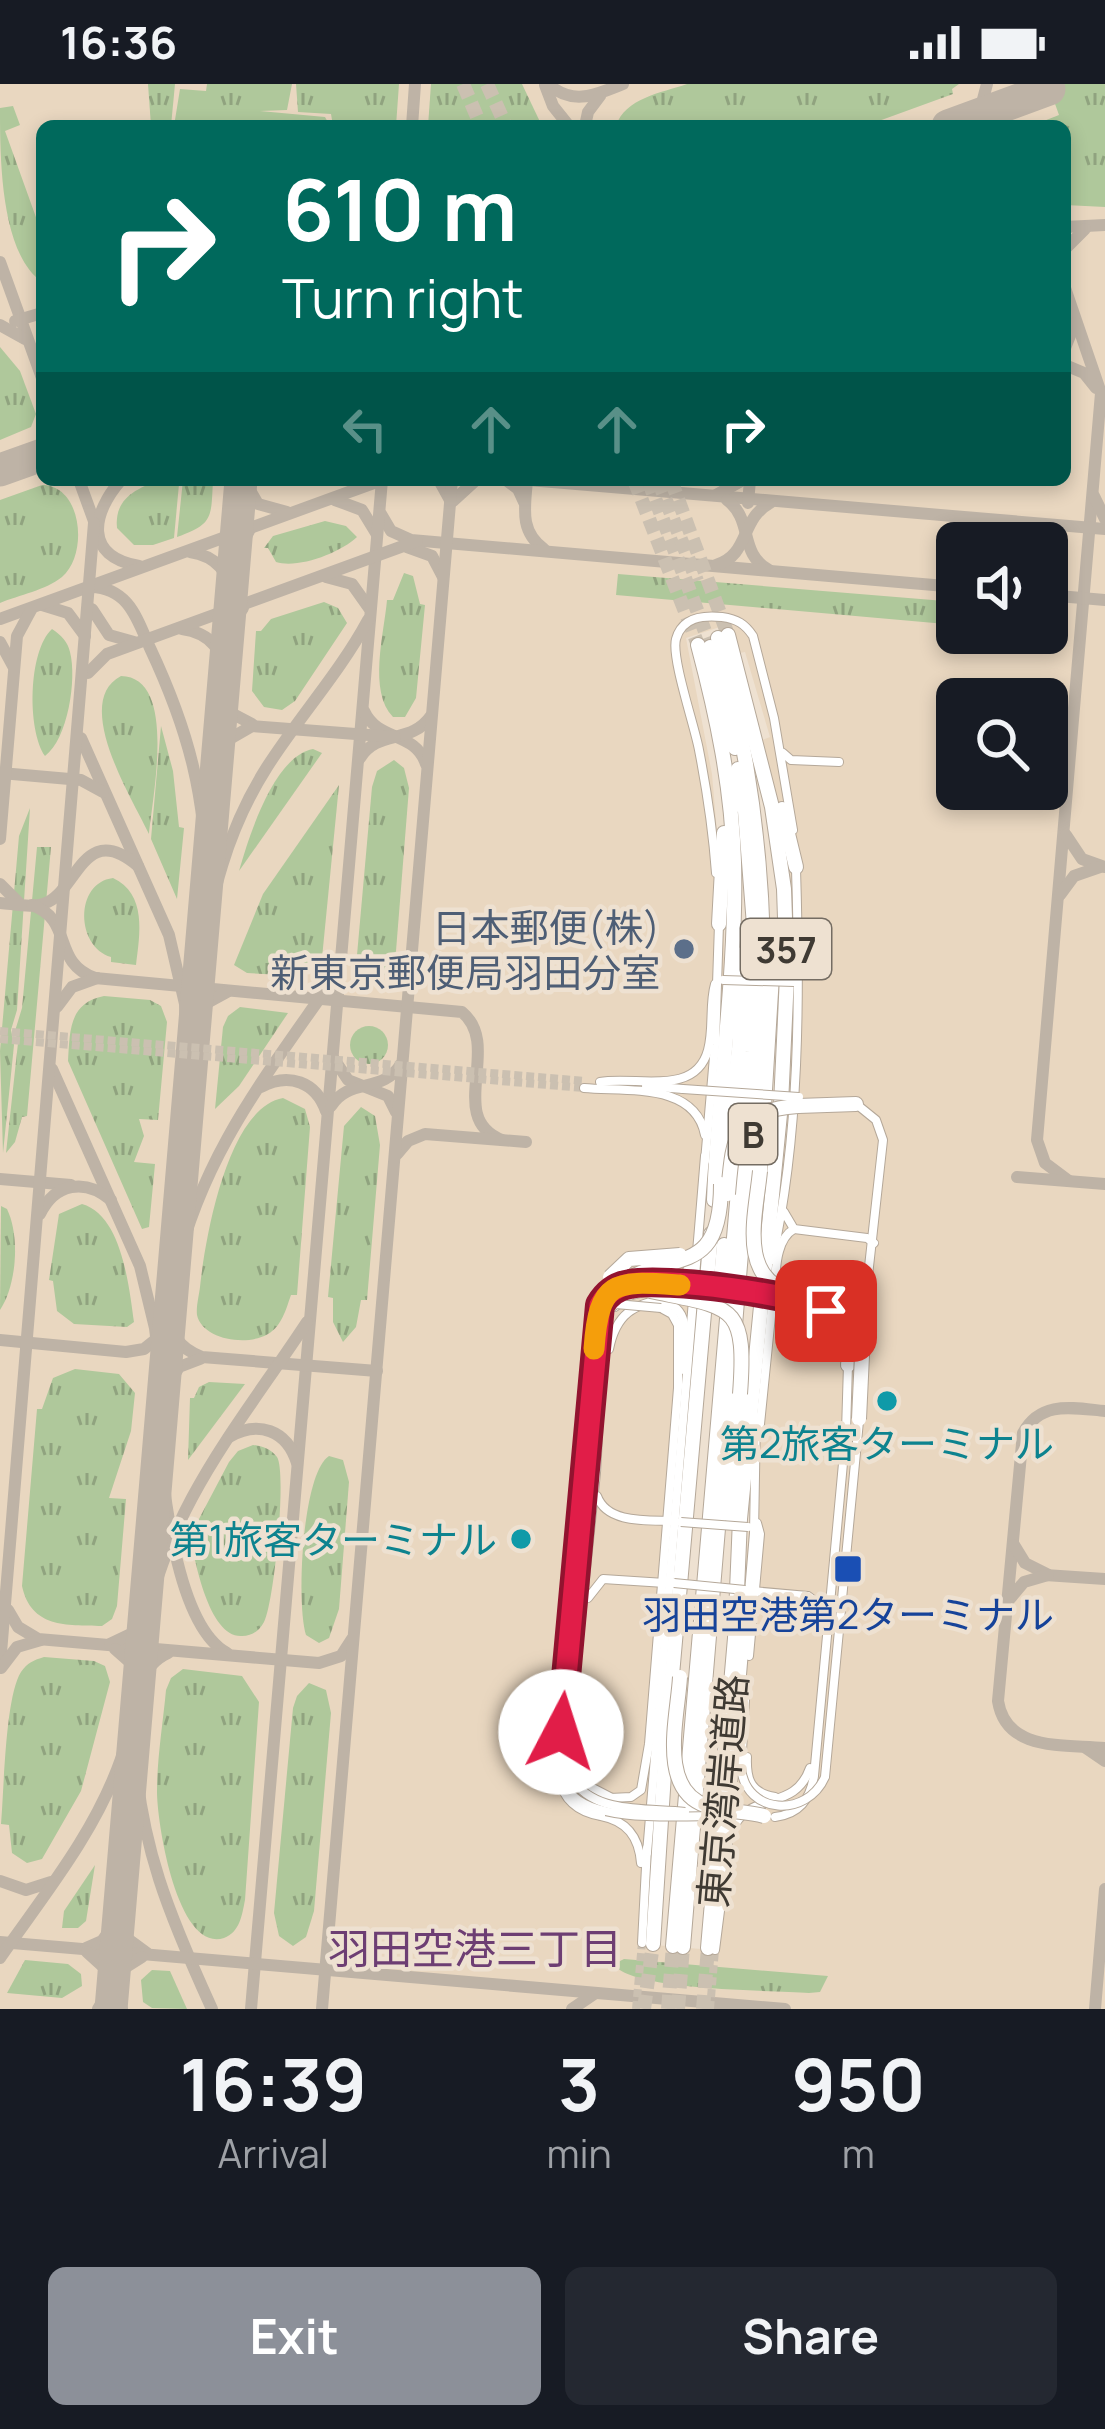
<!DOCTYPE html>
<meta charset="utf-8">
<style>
:root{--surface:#171b24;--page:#242831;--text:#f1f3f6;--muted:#9ea1a6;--accent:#8c9099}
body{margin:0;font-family:Manrope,"Noto Sans JP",sans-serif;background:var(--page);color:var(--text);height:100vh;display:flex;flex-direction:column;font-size:45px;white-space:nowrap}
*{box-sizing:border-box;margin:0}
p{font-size:39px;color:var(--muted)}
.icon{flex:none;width:66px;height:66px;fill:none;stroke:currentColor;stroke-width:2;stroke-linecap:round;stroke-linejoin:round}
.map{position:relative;height:1925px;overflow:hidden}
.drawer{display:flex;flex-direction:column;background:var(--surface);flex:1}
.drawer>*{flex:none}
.guide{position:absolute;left:36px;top:36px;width:1035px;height:366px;border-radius:18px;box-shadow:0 6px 18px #0003;background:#00695c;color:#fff;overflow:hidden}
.tools{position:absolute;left:936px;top:438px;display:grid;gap:24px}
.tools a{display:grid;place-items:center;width:132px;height:132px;border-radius:18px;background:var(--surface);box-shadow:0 6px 18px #0003;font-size:60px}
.pin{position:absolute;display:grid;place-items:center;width:102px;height:102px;color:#fff;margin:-51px;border-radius:24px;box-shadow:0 6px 18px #0006}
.me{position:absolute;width:132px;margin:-66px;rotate:5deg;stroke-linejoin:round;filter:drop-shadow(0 0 9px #0008)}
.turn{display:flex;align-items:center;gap:42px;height:252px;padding:0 48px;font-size:54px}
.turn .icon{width:156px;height:156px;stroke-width:2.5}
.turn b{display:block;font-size:84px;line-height:102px}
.lanes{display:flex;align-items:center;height:114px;padding:0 48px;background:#0003;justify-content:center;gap:60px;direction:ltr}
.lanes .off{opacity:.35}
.eta{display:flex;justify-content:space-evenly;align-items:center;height:204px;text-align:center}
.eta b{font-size:72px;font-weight:700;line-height:84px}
.button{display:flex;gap:24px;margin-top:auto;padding:24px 48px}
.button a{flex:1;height:138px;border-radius:18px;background:var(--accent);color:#fff;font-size:48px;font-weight:700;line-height:138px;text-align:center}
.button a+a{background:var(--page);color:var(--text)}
.status{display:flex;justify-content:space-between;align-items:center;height:84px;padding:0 60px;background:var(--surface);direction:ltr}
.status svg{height:33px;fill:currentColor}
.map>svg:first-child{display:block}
.built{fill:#e9d7c0;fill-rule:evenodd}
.grass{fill:url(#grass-tufts)}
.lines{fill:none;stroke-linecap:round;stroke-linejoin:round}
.taxiway{stroke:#beb3a6;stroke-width:12}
.runway{stroke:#beb3a6;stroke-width:33}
.minor-tunnel{stroke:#cbc0b1;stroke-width:8;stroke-dasharray:8 4;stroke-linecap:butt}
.highway-tunnel{stroke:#cbc0b1;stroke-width:14;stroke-dasharray:14 7;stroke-linecap:butt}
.minor-casing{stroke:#b5a899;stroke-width:10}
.highway-casing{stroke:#b5a899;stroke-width:16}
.minor{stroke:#fff;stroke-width:8}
.highway{stroke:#fff;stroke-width:14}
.minor-bridge-casing{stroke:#b5a899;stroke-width:10;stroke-linecap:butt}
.highway-bridge-casing{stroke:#b5a899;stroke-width:16;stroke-linecap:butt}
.minor-bridge{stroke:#fff;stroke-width:8}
.highway-bridge{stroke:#fff;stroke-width:14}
.route-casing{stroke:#92132f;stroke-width:30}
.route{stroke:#e11d48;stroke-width:21}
.slow{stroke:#f59e0b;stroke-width:21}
.service-dot{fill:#5c6f8a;stroke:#eee1d1;stroke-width:4.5}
.culture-dot{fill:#0f9aa8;stroke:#eee1d1;stroke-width:4.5}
.transit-dot{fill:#1a4fb4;stroke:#eee1d1;stroke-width:4.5}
.labels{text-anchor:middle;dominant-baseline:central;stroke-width:9;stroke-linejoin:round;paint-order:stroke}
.shield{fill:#eee1d1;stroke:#746c62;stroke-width:3}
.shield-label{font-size:36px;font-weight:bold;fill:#3f3a33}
.service-label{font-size:39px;fill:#4e5e75;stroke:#eee1d1;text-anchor:end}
.culture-label{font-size:39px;fill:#0d838f;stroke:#eee1d1}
.transit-label{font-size:39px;fill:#164399;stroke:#eee1d1}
.street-label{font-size:39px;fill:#3f3a33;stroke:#eee1d1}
.neighbourhood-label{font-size:42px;fill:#6d3e73;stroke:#eee1d1}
</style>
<div class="status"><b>16:36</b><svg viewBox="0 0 49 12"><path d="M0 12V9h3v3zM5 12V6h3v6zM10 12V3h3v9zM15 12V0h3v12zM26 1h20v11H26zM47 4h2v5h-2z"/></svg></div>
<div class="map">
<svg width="1105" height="1925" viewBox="0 0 1105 1925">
<defs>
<pattern id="grass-tufts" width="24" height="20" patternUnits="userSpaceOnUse" patternTransform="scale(3)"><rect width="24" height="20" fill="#afc89b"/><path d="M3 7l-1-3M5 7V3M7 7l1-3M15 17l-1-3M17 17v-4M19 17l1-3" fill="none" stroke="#90a37f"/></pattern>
</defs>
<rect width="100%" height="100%" fill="#eee1d1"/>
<path class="built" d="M0,0H1105V1925H0ZM42,42H1065V396H42ZM957,459H1047V549H957ZM729,540L739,569L745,568L770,653L762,656L788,771L794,858L788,999L712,1866L644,1860L724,889V830L712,690L686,554ZM957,615H1047V705H957Z"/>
<g class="grass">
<path d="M148,0H175L171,42H151Z"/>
<path d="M207,0H292L287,26L260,27L325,33L330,42H174L180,5L206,7Z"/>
<path d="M296,0H399L396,42H333L331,30L298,28Z"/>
<path d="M431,0H522L542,42H428Z"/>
<path d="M687,0H959L952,5L953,10L865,42H616C625,14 661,9 687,0Z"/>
<path d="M1056,0H1105V123L1065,121V42H1031L1059,31L1049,3L1055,5Z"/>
<path d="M13,22L20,41L5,47L42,150V198C0,169 0,72 0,24Z"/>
<path d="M0,263L20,287L36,330L31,343L0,356Z"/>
<path d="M161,396H176L179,400L174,454L153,461H134L117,444C114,414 137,404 161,396Z"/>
<path d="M183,396H213C211,433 214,440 177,453Z"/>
<path d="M42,401C82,401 89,470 62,493C46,506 19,511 0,519V416Z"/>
<path d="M325,437L346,442L357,453C340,469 298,485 276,478L268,464H264L273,452Z"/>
<path d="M404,489L413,492L420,520L425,521L416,614L405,633H393C368,607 384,550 387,516H393Z"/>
<path d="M618,490L957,518V541L616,511Z"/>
<path d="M324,518L338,524L347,539L295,617L282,626L264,623L252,607L256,547H261L271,535Z"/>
<path d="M52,545C61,551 68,558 70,568C77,595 68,655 45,672C27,646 28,567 52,545Z"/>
<path d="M121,592C178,593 152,714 149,750C133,716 71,618 121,592Z"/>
<path d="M161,642L173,687L179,743L184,744L177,815L151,755Z"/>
<path d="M313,665L322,669L239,787C249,752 274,672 313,665Z"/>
<path d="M394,676L404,684L409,704L396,867L389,888L373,898L363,891L357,871L372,703L377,687Z"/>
<path d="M339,701L322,874L300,892L247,889L234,881L263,810Z"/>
<path d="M30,724L17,926L11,946L14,961L3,1069L0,967L19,752Z"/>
<path d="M37,763H51L27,1032L22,1033L15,1058L6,1069L18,959L15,947L22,924Z"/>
<path d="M113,794C147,810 140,850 136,881L111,878V873C76,863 74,799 113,794Z"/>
<path d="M104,912L150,916L161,922L167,938L158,1036L139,1035L144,1052L134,1078L155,1080L149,1143L142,1145L68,977C70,946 69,919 104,912Z"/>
<path d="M240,923L288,929L239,1002L215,1025L223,943L228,932Z"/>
<circle cx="369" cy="961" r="19"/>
<path d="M283,1014L305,1025L310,1043L297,1211H291C286,1225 282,1242 268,1250C246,1263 202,1255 197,1231C196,1223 199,1211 200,1203C205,1156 227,1024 283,1014Z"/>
<path d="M361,1023L375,1032L380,1061L367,1216H361L356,1243L343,1258L333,1238V1214L328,1213L344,1042Z"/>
<path d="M82,1120C122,1131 129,1203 134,1238L127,1243L74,1240L57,1227L53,1197L49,1196L59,1130Z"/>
<path d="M1,1122L7,1125C20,1152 17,1200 0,1226Z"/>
<path d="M75,1285L119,1290L135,1309L131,1347L109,1414L126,1415L117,1522L112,1535L102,1542C66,1541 31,1544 22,1502L37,1325H42L53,1294Z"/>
<path d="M209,1298L245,1300L188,1376L190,1314H194L199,1303Z"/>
<path d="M253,1361C262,1362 271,1365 277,1373C287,1388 274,1520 264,1538C259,1547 252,1552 242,1552C209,1554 195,1477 190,1452L229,1378L238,1367Z"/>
<path d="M329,1372L343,1376L349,1398L339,1525L329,1554L319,1559L306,1551C296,1520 302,1389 329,1372Z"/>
<path d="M44,1573L94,1577L105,1582L110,1598L81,1707L42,1775L27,1779L12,1769L9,1741L1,1740C4,1707 5,1613 21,1588C27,1579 34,1576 44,1573Z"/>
<path d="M183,1585L242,1592L259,1618L245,1816C242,1831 240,1848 224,1854C177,1869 157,1738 157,1708C157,1674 163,1639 166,1606L171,1594Z"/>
<path d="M309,1599L326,1606L331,1629L314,1827L306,1853L293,1862L279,1852L274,1829L293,1624L297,1612Z"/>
<path d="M95,1781L86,1837L78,1844H62L64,1827Z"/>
<path d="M624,1875L828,1892L820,1908L809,1909C769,1906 645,1907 617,1884L618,1878Z"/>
<path d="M25,1876L68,1880L81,1890L82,1902L62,1914L7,1909Z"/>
<path d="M152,1886L170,1887L187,1925L152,1924L143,1918L141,1896Z"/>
</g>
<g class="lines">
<g class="taxiway">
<path d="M548,0C573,22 595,11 623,0"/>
<path d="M545,1L553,22L569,42"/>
<path d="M965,36L982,19L987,0"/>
<path d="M966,36L982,35L999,42"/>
<path d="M412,42L415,0"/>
<path d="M585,42L588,28L600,12"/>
<path d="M1065,143L1105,141"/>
<path d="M1065,165L1085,145"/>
<path d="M0,178L42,294"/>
<path d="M1065,204L1101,309L1037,1056L1045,1079L1069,1097"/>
<path d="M15,237L42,229"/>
<path d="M0,241L25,255"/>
<path d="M1065,264L1075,239"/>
<path d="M1065,281L1084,289L1096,304"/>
<path d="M31,374L42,366"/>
<path d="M79,396L95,440"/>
<path d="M121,396C92,429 83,472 139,482"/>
<path d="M244,396L258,420L287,428"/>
<path d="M439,396L450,416"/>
<path d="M506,396L518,405L524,418"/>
<path d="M527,396C525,423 519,447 544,465"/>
<path d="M529,396L1105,445"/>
<path d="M716,411L743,396"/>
<path d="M1094,412L1105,435"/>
<path d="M335,416L362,426L376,449"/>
<path d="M727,416C754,436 738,469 769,486"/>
<path d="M453,417L476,396"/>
<path d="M748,419L750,396"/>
<path d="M381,430L391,447L411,456L957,503"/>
<path d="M407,463L432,472L443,493"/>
<path d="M190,468C216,472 230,488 231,514"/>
<path d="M235,473L249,447"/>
<path d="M716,481C750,471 740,435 770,419"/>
<path d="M326,493L352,500L369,524"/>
<path d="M91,503C129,504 137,535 150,564C189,647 206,713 207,805"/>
<path d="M1047,511L1105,516"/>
<path d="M42,521L68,529L85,552"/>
<path d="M92,525L109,551L134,558"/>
<path d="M0,535L382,396L251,1925"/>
<path d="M229,544L243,524"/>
<path d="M182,545C212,549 225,568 225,597"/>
<path d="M0,558L13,582"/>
<path d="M88,589L107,570L417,457"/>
<path d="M224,608L233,630L252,640"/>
<path d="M364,627C378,658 415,647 426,680"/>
<path d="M81,654L169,851L185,920L189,1010"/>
<path d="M360,674C378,645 411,661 431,632"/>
<path d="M217,682L226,657L252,642L395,653"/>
<path d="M1,689L81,696L103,708"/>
<path d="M1066,751L1082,775L1105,783"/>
<path d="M0,755L17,552L31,526"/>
<path d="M0,800L19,819"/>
<path d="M1060,811L1074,792L1100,783"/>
<path d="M0,819C15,820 34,825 48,818C78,803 85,737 138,782"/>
<path d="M32,821C74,836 51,878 95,894L462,928C503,962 445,1034 502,1056"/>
<path d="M200,887C210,813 227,746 267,683C299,633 340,588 368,536"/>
<path d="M57,923L72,903L97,894"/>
<path d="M195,939L205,920L227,908"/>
<path d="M334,975L348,996L388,1012L396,1028"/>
<path d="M52,985L140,1182L155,1244L163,1312"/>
<path d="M261,1003C289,988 316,998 326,1027"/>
<path d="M331,1022C349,993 383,1010 401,980"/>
<path d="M397,1070L408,1057L425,1050L526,1058"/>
<path d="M1017,1093L1105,1100"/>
<path d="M0,1095L71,1101"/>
<path d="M40,1130C55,1099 85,1094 111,1116"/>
<path d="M174,1192C202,1071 264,995 333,895"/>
<path d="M171,1225C170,1250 178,1264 202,1273L377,1287"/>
<path d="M0,1256L126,1268L144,1265L159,1253"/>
<path d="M164,1307L179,1283L200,1275"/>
<path d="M1105,1327C1073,1324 1041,1316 1023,1349L998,1617C1006,1668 1064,1660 1105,1664"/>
<path d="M160,1348C162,1402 176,1541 227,1569"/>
<path d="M229,1353C258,1336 287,1346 297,1379"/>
<path d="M1014,1461L1025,1479L1047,1490"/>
<path d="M1045,1491L1105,1495"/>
<path d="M1008,1517L1024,1498L1048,1491"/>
<path d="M8,1526L18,1543L38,1555L319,1579L341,1572L352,1555"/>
<path d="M143,1550C168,1421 237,1344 307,1238"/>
<path d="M110,1560L131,1550L143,1532"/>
<path d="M115,1565L132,1580L139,1598"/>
<path d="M0,1581L94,439"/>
<path d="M1,1584L17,1563L41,1556"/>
<path d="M134,1657C139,1760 170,1833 212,1925"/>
<path d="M1086,1664L1105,1677"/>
<path d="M0,1797L26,1806L51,1798"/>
<path d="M119,1835L128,1855L147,1869"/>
<path d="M0,1858L785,1925"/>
<path d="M86,1864L102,1857L119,1834"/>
<path d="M87,1868L109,1888L122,1925"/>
<path d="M0,1874C44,1811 95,1749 121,1675C133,1640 130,1586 168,1569"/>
<path d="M98,1925L123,1885L142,1873"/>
<path d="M322,1925L452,396"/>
<path d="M572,1925L594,1910"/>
<path d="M1095,1925L1105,1805"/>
</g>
<g class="runway">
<path d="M948,42L1049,5"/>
<path d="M0,386L42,371"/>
<path d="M111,1925L241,396"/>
</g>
<g class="minor-tunnel">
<path d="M0,947L585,997"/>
<path d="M0,955L584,1004"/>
<path d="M636,1925L642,1859"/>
<path d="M710,1925L715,1866"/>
</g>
<g class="highway-tunnel">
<path d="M463,0L481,42"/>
<path d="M487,0L506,42"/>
<path d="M634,396L698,561"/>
<path d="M648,396L709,558"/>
<path d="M658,396L697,497"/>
<path d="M671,396L728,551"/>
<path d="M644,1925L653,1860"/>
<path d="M668,1925L673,1862"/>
<path d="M678,1925L683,1863"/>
<path d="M703,1925L708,1864"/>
</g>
<g class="minor-casing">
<g id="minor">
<path d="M783,669L791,676L839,678"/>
<path d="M716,789C713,748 707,707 699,666C695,643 671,574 676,555C682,533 703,531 722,533C737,535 745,540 753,552L774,634L793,746"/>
<path d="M600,998C635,991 695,1014 708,966C714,944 709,921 715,900"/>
<path d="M646,1002L683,1005"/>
<path d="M584,1004C626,1008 695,998 705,1051"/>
<path d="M855,1019L876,1036L883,1056L863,1237"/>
<path d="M705,1077L715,961L719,840"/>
<path d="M784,1128L794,1145L867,1154L874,1159"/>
<path d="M772,1176C800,1052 800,911 796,785"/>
<path d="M775,1197C776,1179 778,1154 794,1145"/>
<path d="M679,1205L692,1175"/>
<path d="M788,1215L817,1221L837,1238"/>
<path d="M662,1218C695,1224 683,1261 681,1286"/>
<path d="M615,1223L628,1212L649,1207"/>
<path d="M868,1251L872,1206"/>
<path d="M609,1265C616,1230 633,1220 668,1214"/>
<path d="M760,1340L773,1212"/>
<path d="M597,1412C607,1440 648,1436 673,1437"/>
<path d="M752,1507L808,1512L821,1522L822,1542"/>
<path d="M588,1514L603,1495L665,1499"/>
<path d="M749,1572L760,1450L757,1439"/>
<path d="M573,1653L574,1673L583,1699L612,1714"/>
<path d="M747,1673C746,1696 751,1709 775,1713"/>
<path d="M741,1684L746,1599"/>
<path d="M575,1699L567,1669L596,1389L603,1265"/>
<path d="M610,1714L631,1713L641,1706L649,1660L678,1304V1241L672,1230L661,1224"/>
<path d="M601,1732C627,1737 639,1753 641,1779"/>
<path d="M775,1733C799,1730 810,1716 814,1692L846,1347L848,1281"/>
<path d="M731,1749C748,1704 794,1730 810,1684"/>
<path d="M727,1768L754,1449L756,1334"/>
<path d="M647,1769L705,1072"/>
<path d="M642,1859L647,1764"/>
<path d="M715,1866L728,1764"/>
</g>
</g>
<g class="highway-casing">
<g id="highway">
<path d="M698,561C717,632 732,704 734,778C737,891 718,1003 714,1116"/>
<path d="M710,563L735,664"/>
<path d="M738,685L739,721"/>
<path d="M782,725L796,783"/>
<path d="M719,840L724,749"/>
<path d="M798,1022L856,1020"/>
<path d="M723,1086L739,965L744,869"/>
<path d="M760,1087L772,892"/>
<path d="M807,1211C845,1221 853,1245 848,1281"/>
<path d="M719,1217L724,1161"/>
<path d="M603,1265L607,1204"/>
<path d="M730,1431L740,1310"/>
<path d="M653,1860L666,1659L711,1150"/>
<path d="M673,1862L750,968L754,841L744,715"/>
<path d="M683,1863L763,906C765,786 750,670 718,554"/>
<path d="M708,1864L735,1554L740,1435L781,1020L787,892L784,805L772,723L728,551"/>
</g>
</g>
<use href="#minor" class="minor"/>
<use href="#highway" class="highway"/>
<g class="minor-bridge-casing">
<g id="minor-bridge">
<path d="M723,896L794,898"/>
<path d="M683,1005L799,1013"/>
<path d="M625,1201L690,1202L786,1215"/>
<path d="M680,1208L719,1210"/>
<path d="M600,1233L616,1220L661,1224"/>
<path d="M681,1438L748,1443"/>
<path d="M674,1499L745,1506"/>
<path d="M561,1655L596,1234L600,1221L611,1207"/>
<path d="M561,1671C561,1684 562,1697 570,1708C594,1741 689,1731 728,1732"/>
<path d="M741,1684C746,1731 807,1734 825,1693L859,1337"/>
<path d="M558,1690C562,1715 577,1728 601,1732"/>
<path d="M575,1699C599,1730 649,1724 685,1728"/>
</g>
</g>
<g class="highway-bridge-casing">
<g id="highway-bridge">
<path d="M760,1087C756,1130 737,1194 792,1209"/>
<path d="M728,1110C733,1054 733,1027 798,1022"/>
<path d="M610,1193L629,1175L680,1171"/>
<path d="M612,1207C665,1160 721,1202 721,1100"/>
<path d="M650,1207C732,1224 747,1218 740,1310"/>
<path d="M858,1229L863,1250L859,1335"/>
<path d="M680,1593C678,1632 657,1706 707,1722C725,1728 745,1727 764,1732"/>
</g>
</g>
<use href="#minor-bridge" class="minor-bridge"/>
<use href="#highway-bridge" class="highway-bridge"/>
</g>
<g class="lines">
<g class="route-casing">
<path id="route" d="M561,1648L600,1221C607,1209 616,1202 630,1200C663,1193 799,1210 826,1227"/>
</g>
<use href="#route" class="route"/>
<path class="slow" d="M594,1265C599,1194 615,1197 680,1201"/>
</g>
<circle class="service-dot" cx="684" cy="865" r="12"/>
<g class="culture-dot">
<circle cx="887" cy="1317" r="12"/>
<circle cx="521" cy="1455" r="12"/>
</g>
<rect class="transit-dot" x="833" y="1470" width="30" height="30" rx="6"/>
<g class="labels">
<g class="shield">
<rect x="741" y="835" width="90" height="60" rx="9"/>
<rect x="729" y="1020" width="48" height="60" rx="9"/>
</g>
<g class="shield-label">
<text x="786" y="865">357</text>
<text x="753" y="1050">B</text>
</g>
<g class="service-label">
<text x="660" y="843">日本郵便(株)<tspan x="660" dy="45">新東京郵便局羽田分室</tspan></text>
</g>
<g class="culture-label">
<text x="887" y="1359">第2旅客ターミナル</text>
<text x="497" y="1455" text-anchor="end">第1旅客ターミナル</text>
</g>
<g class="transit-label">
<text x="848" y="1530">羽田空港第2ターミナル</text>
</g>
<g class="street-label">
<text transform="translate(722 1707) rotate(-85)">東京湾岸道路</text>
</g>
<g class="neighbourhood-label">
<text x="475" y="1864">羽田空港三丁目</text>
</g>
</g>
</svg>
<div class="tools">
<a><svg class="icon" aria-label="sound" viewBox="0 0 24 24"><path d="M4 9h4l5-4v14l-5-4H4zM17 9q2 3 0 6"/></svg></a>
<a><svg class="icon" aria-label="search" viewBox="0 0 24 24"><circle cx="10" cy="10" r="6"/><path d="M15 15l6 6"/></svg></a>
</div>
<div class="pin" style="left:826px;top:1227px;background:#d93025"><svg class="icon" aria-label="arrive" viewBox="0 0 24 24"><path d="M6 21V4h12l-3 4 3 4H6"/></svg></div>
<svg class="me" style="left:561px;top:1648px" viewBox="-20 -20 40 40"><circle r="19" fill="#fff"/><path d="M0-13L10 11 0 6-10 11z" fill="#e11d48"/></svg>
<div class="guide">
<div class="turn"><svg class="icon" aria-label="right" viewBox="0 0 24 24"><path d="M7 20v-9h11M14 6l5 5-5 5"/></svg><div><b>610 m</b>Turn right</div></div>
<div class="lanes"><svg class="icon off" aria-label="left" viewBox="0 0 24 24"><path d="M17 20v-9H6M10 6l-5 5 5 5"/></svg><svg class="icon off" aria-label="ahead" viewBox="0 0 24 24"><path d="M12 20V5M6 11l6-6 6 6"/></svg><svg class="icon off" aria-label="ahead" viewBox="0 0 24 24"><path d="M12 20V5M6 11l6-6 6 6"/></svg><svg class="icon" aria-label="right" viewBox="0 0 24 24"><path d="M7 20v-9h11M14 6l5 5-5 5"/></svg></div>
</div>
</div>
<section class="drawer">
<div class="eta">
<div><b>16:39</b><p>Arrival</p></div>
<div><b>3</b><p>min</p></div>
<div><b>950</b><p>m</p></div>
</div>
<div class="button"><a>Exit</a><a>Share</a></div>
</section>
